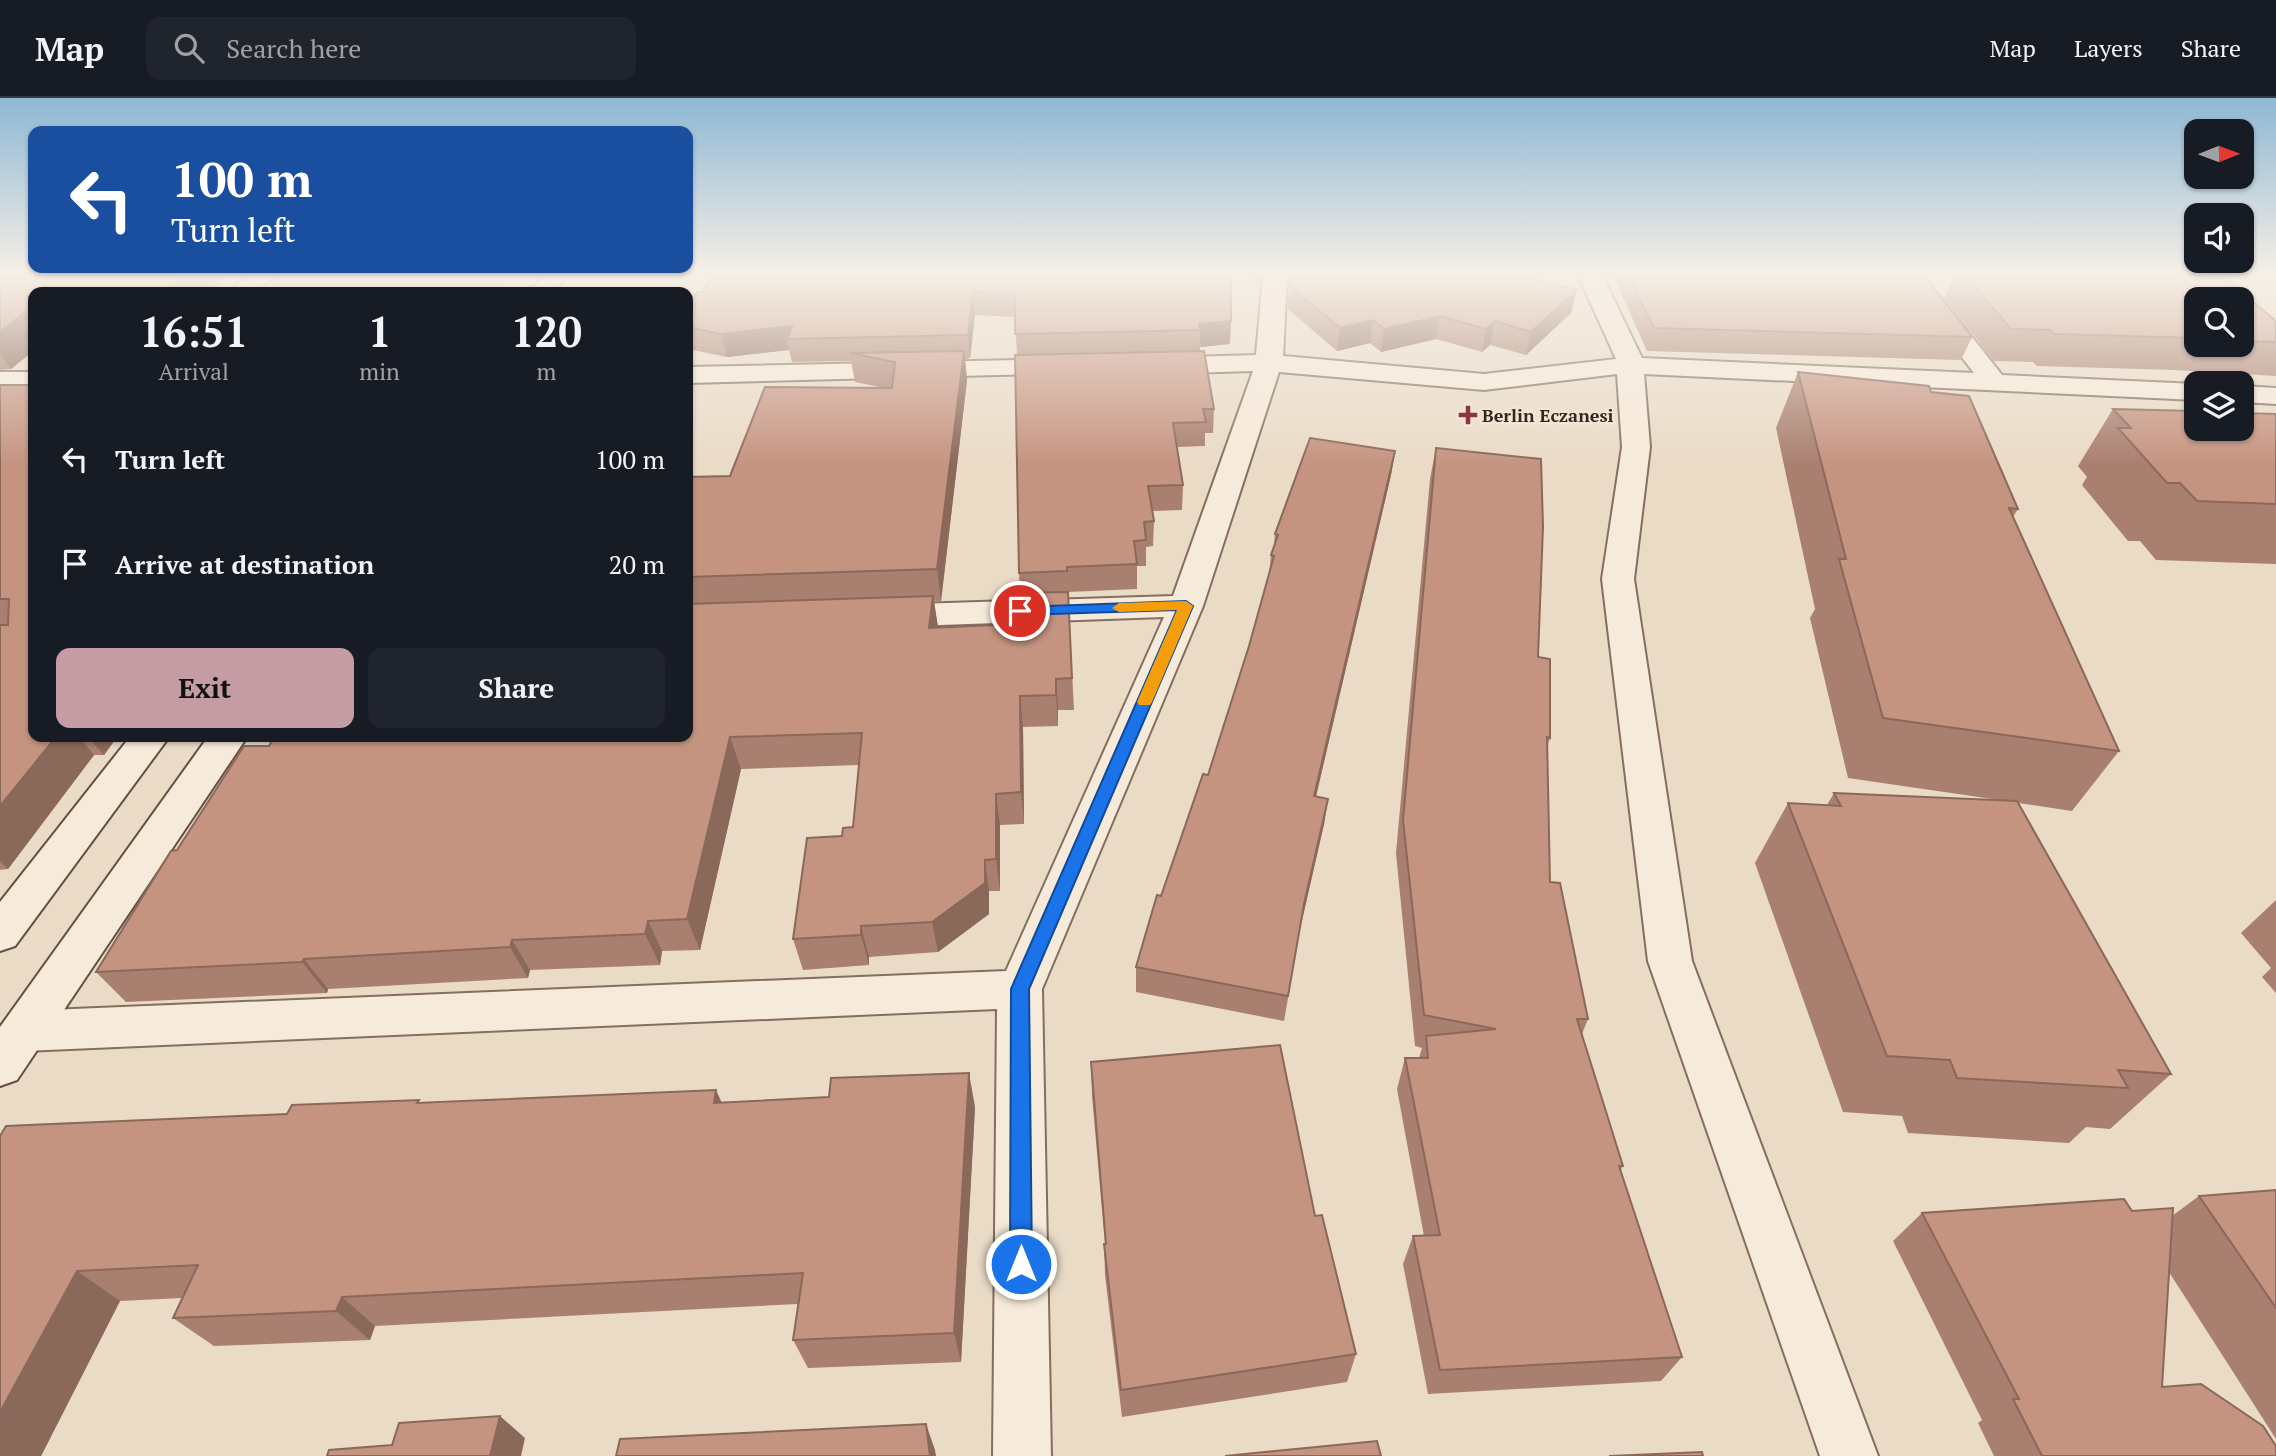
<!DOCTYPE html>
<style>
:root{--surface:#171b24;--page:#20242c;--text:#f1f3f6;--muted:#9ea1a6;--line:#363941;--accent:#c49da4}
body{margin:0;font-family:"PT Serif",serif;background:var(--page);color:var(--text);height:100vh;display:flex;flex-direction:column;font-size:26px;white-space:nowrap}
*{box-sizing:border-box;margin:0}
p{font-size:23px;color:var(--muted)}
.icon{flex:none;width:38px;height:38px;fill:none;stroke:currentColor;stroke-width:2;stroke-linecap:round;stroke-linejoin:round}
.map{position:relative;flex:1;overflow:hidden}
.sheet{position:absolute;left:28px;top:189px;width:665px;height:455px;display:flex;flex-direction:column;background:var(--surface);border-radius:14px;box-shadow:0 2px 5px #0004}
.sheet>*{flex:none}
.top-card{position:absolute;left:28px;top:28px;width:665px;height:147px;border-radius:14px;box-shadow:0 2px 5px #0004;background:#1a4fa0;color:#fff;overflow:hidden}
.needle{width:46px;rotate:89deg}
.buttons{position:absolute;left:2184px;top:21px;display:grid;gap:14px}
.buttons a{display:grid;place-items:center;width:70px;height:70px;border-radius:14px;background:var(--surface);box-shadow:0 2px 5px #0004;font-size:35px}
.pin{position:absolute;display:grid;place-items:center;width:60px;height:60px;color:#fff;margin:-30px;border:4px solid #fff;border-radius:50%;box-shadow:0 2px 7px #0007}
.me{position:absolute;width:77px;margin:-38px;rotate:0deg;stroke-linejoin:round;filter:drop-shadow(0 0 5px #0008)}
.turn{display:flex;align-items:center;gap:24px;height:147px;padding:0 28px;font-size:32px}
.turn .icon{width:91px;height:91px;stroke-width:2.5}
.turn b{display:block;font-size:49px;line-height:60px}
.eta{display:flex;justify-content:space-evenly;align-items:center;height:119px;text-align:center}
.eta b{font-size:42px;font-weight:700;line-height:49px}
.primary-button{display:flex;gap:14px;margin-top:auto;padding:14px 28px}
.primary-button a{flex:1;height:80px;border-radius:14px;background:var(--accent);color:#111;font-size:28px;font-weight:700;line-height:80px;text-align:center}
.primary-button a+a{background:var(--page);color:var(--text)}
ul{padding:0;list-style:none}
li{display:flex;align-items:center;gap:21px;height:105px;padding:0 28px}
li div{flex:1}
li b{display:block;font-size:26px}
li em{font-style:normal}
header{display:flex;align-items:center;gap:42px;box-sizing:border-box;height:98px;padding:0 35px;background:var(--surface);border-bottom:2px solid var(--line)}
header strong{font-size:33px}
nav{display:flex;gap:38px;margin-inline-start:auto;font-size:24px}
.search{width:490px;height:63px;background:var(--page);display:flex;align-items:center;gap:18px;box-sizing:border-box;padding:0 24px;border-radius:14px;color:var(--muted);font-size:26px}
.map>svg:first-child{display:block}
.green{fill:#c8c79c}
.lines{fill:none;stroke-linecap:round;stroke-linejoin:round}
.street-casing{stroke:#846e5e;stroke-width:4}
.secondary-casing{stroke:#664f41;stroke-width:4}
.street{fill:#f6eada;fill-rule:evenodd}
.secondary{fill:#f6eada;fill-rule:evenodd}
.wall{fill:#a97f6f;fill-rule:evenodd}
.shaded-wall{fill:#8a685a}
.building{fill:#c59481;stroke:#8a685a;stroke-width:2}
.route{fill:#1a73e8;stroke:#114b97;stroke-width:2}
.slow{fill:#f59e0b}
.poi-dot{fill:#8e3440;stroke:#f2e7d6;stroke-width:2.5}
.labels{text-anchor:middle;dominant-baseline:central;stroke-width:5;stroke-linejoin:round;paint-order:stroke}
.far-poi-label{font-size:18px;font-weight:bold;fill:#362821;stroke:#f2e7d6;text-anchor:start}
</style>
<header>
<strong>Map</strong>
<div class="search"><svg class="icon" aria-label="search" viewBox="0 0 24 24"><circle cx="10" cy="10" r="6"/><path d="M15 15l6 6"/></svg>Search here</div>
<nav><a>Map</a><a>Layers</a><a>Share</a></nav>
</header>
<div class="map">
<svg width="2276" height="1358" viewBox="0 0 2276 1358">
<rect width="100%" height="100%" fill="#eadbc7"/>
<path class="green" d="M274,177H517L501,194H255Z"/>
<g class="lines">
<g class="street-casing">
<g id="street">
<path d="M248,177H274L256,194H230Z"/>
<path d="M544,177H569L553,194H530Z"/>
<path d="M1263,177H1287L1283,258L1484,276L1616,261L1578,177H1602L1642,260L1974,275L1899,177H1923L2002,277L2196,286V302L1644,276L1650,349L1634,481L1692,863L1878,1358H1820L1648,863L1602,481L1622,349L1617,276L1484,292L1279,274L1203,508L1042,891L1051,1358H993L997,911L24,953L8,947L1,933L8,919L24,913L1006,873L1164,519L884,529L872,526L867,518L872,510L884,507L1173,498L1253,273L1154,276L1145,274L1141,268L1145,262L1154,260L1256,257Z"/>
<path d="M1066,261L1075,263L1079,269L1075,275L688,285V269Z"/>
<rect x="0" y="274" width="33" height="16"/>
<path d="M2242,288L2276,290V306L2242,304Z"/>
</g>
</g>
<g class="secondary-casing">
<g id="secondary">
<path d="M541,186L550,188L553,193L527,194L530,189Z"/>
<path d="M130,639H169L15,848L0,853V804Z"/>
<path d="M208,639H247L17,982L0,988V929Z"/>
</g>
</g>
<use href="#street" class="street"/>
<use href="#secondary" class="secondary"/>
</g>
<g class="wall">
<path d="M0,177H228L209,194H33V253L11,271L0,272Z"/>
<path d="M1231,177L1230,246L1200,249V253L1214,311L1213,335H1205V348L1177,349L1183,387L1182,412L1152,413L1154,423L1153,448L1146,449V468H1137V491L1068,494L1074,612H1058V628L1023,629L1024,726L1000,727V793H989V816L938,854L869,859V867L803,872L793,841L842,738L853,729L859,667L741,671L700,852L662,853L660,867L530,872L528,880L328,891L327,895L126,904L96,874L177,752L688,639V379L730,378L885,290L855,284L851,263L792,264L789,252L727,259L688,251V209ZM975,217L1015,219L1017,257L1019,475L1020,495L1019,526L938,530L934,503H941L967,282L965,261L970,260Z"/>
<path d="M1248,177H1262L1260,186Z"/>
<path d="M1289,177H1519L1571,215L1526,257L1490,247L1482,254L1436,241L1381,254L1370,245L1337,253L1288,211Z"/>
<path d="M1613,177H1923L1972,239L1961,262L1647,253Z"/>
<path d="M1955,177H2221L2276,223V278L2175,272L2037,268L2033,264L1994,263L1944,200ZM2196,201H2242V247H2196Z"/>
<path d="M1798,274L1931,294L2018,411L2013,419L2119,653L2072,713L2018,705L2171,976L2110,1031L2086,1029L2069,1045L1908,1035L1902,1018L1843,1014L1755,765L1788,705L1827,707L1834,695L2006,703L1848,680L1810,520L1815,511L1776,330Z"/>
<path d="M0,287L33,639H117L104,657H94L8,771L0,772Z"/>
<path d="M2113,311L2276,316V466L2156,462L2140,443H2128L2082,387L2087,379L2078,368Z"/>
<path d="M1436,350L1538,559L1550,640L1547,649L1550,784L1588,921L1582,936L1623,1068L1620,1073L1682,1259L1661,1283L1428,1296L1403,1166L1413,1138H1424L1397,991L1405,960H1419L1422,950L1415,948L1396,755L1430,381Z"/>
<path d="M1395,353L1391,377L1316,698L1328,701L1324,726L1300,831L1284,923L1136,894V869L1161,798L1208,677L1249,548L1269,477L1271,457L1274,447L1275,436Z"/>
<path d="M2276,802V895L2262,879L2271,870L2241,835Z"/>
<path d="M1091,964L1315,1118L1356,1256L1347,1284L1122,1319L1105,1177L1104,1146H1105L1092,998Z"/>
<path d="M421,1005H722L975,1009L961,1264L808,1270L793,1242L798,1206L375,1228L370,1242L214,1248L173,1220L182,1200L120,1203L41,1358L0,1038Z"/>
<path d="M2276,1092V1341L2169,1174L2162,1289L2276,1358H1994L1978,1325L1982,1322L1893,1143L1922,1115L2132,1113L2172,1118L2199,1098Z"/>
</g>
<g class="shaded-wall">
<path d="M182,177H228L209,194H162Z"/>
<path d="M1577,192L1571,215L1526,257L1531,234Z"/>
<path d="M973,194L975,217L970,260L968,237Z"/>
<path d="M33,208V253L11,271L0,256V234Z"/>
<path d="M1440,218L1436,241L1381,254L1384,231Z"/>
<path d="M1373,222L1370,245L1337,253L1340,230Z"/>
<path d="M1231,223L1230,246L1200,249V232L1199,226Z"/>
<path d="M1495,223L1490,247L1482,254L1486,231Z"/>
<path d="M792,228L787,241L789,252L727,259L721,236Z"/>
<path d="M964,253L967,282L941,503L937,471Z"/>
<path d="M1395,353L1391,377L1310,724L1314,698Z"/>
<path d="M933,498L938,529L929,530Z"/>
<path d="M1056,581L1058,612V628L1056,597Z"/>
<path d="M1020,598L1023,629L1024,726L1021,694Z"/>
<path d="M56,639H79L94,657L8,771L0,763V708Z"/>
<path d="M88,639H117L104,657Z"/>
<path d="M730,639L741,671L700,852L687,821Z"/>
<path d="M996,696L1000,727V793L996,761Z"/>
<path d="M1328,701L1324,726L1300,831L1284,923L1304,806Z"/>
<path d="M985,762L989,793V816L938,854L932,824Z"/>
<path d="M648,823L662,853L660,867L645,836Z"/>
<path d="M861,828L869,859V867L861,837Z"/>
<path d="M512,842L530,872L528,880L510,849Z"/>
<path d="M304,861L328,891L327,895L302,864Z"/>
<path d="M969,975L975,1009L961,1264L954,1235Z"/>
<path d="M716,992L731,1025L714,1005Z"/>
<path d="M77,1173L120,1203L41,1358H0V1314Z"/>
<path d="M342,1199L375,1228L370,1242L336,1213Z"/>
<path d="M500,1318L525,1340L521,1358H490Z"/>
<path d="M926,1326L935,1352L936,1358H930Z"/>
</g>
<g class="building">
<path d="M0,177H182L162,194H33V208L0,234Z"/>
<path d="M713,177H1231V223L1199,226L1200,232L1015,236V196L973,194L968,237L787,241L792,228L721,236L688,229V209L697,194H702Z"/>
<path d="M1290,177H1519L1577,192L1531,234L1495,223L1486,231L1440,218L1384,231L1373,222L1340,230L1290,188Z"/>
<path d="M1629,177H1923L1972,239L1654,230Z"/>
<path d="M1965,177H2221L2276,223V244L2242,243V201H2196V240L2054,236L2050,232L2011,231Z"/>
<path d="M964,253L937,471L688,479V379L730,378L765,289L892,290L895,264L850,255Z"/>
<path d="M1204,253L1214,311H1203L1206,324L1173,325L1183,387L1148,388L1154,423L1144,424L1146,442L1134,443L1137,466L1067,469V473L1019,475L1015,257Z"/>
<path d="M1798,274L1929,288L1931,294L1969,298L2018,411L2009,410L2119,653L1883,620L1839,461H1846Z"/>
<path d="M0,287H33V639H56L0,708V527H8L9,501H0Z"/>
<path d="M2113,311L2196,313V331H2242V315L2276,316V406L2197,403L2180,385H2167L2118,330H2131Z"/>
<path d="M1310,340L1395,353L1314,698L1328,701L1304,806L1288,898L1136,869L1157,797L1161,798L1203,676L1208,677L1249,548L1274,458L1271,457L1278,437L1275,436Z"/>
<path d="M1436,350L1541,361L1543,429L1538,559L1550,561V640L1547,639L1550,784L1560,785L1588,921H1577L1623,1068H1619L1682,1259L1440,1272L1413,1138L1440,1137L1405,960H1428L1426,938L1496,931L1424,917L1403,722Z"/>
<path d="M1068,494L1072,580L1056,581V597L1020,598L1021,694L996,696V761L985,762V785L932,824L861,828V837L793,841L807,740L842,738L843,730L853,729L862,635L730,639L687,821L648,823L645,836L512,842L510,849L304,861L302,864L96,874L171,753L177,752L244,648H269L274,639H688V506L933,498L929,530L1019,526V495Z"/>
<path d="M1834,695L2017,703L2171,976L2118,972L2128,990L1957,980L1950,962L1887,958L1788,705L1841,708Z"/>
<path d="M1280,947L1315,1118L1322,1117L1356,1256L1121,1292L1104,1146H1106L1091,964Z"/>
<path d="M969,975L954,1235L793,1242L803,1175L342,1199L336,1213L173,1220L198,1167L77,1173L0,1314V1038L6,1028L287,1016L292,1007L419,1002L417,1005L716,992L714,1005L829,999L831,980Z"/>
<path d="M2276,1092V1210L2199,1098Z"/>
<path d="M2124,1101L2132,1113L2173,1110L2162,1289L2201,1286L2263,1328L2276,1348V1358H2042L2013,1301H2019L1922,1115Z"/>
<path d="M500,1318L490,1358H327L329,1352L392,1347L399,1325Z"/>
<path d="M926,1326L930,1358H616L620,1341Z"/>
<path d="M1377,1343L1381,1358H1225Z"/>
<path d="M1702,1354L1703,1358H1609Z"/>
</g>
<linearGradient id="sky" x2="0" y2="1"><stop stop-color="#8eb8d4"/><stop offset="0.48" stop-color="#f6efe6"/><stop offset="1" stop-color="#f6efe6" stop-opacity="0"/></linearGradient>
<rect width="2276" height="367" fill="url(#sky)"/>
<path class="route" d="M1186,503L1193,508L1029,891L1032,1166L1029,1173L1021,1177L1014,1173L1010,1166L1011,891L1177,512L1020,517L1013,513L1020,509Z"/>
<path class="slow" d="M1186,503L1193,508L1152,604L1150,607H1139L1137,604L1177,512L1119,514L1112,510L1119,505Z"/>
<path class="poi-dot" d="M1464.5 306.5h7v7h7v7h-7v7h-7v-7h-7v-7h7z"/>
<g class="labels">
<g class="far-poi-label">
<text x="1482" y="317">Berlin Eczanesi</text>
</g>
</g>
</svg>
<div class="buttons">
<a><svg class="needle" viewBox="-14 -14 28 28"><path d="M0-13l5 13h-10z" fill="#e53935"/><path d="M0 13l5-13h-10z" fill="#9ea1a6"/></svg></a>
<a><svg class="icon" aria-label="sound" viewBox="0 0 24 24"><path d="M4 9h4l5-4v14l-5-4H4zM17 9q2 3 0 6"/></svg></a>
<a><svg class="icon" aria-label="search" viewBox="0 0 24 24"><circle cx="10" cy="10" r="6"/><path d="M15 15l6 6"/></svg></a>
<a><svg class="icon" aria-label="layers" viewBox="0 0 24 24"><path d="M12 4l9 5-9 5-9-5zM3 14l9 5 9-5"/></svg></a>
</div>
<div class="pin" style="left:1020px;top:513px;background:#d93025"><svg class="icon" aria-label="arrive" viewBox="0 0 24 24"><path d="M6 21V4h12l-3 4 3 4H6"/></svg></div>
<svg class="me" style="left:1021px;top:1166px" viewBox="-20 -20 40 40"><circle r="17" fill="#1a73e8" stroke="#fff" stroke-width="3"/><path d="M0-11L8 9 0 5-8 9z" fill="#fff"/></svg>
<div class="top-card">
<div class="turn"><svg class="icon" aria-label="left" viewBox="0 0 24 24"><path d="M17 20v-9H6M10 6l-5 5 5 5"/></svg><div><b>100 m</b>Turn left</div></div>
</div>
<section class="sheet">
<div class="eta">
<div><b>16:51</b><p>Arrival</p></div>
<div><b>1</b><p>min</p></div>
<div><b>120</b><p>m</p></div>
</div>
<ul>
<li><svg class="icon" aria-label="left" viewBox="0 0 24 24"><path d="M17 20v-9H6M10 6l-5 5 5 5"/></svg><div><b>Turn left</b></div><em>100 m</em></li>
<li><svg class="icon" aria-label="arrive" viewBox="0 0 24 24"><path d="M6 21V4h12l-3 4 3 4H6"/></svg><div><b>Arrive at destination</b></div><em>20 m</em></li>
</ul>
<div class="primary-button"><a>Exit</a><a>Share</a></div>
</section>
</div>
